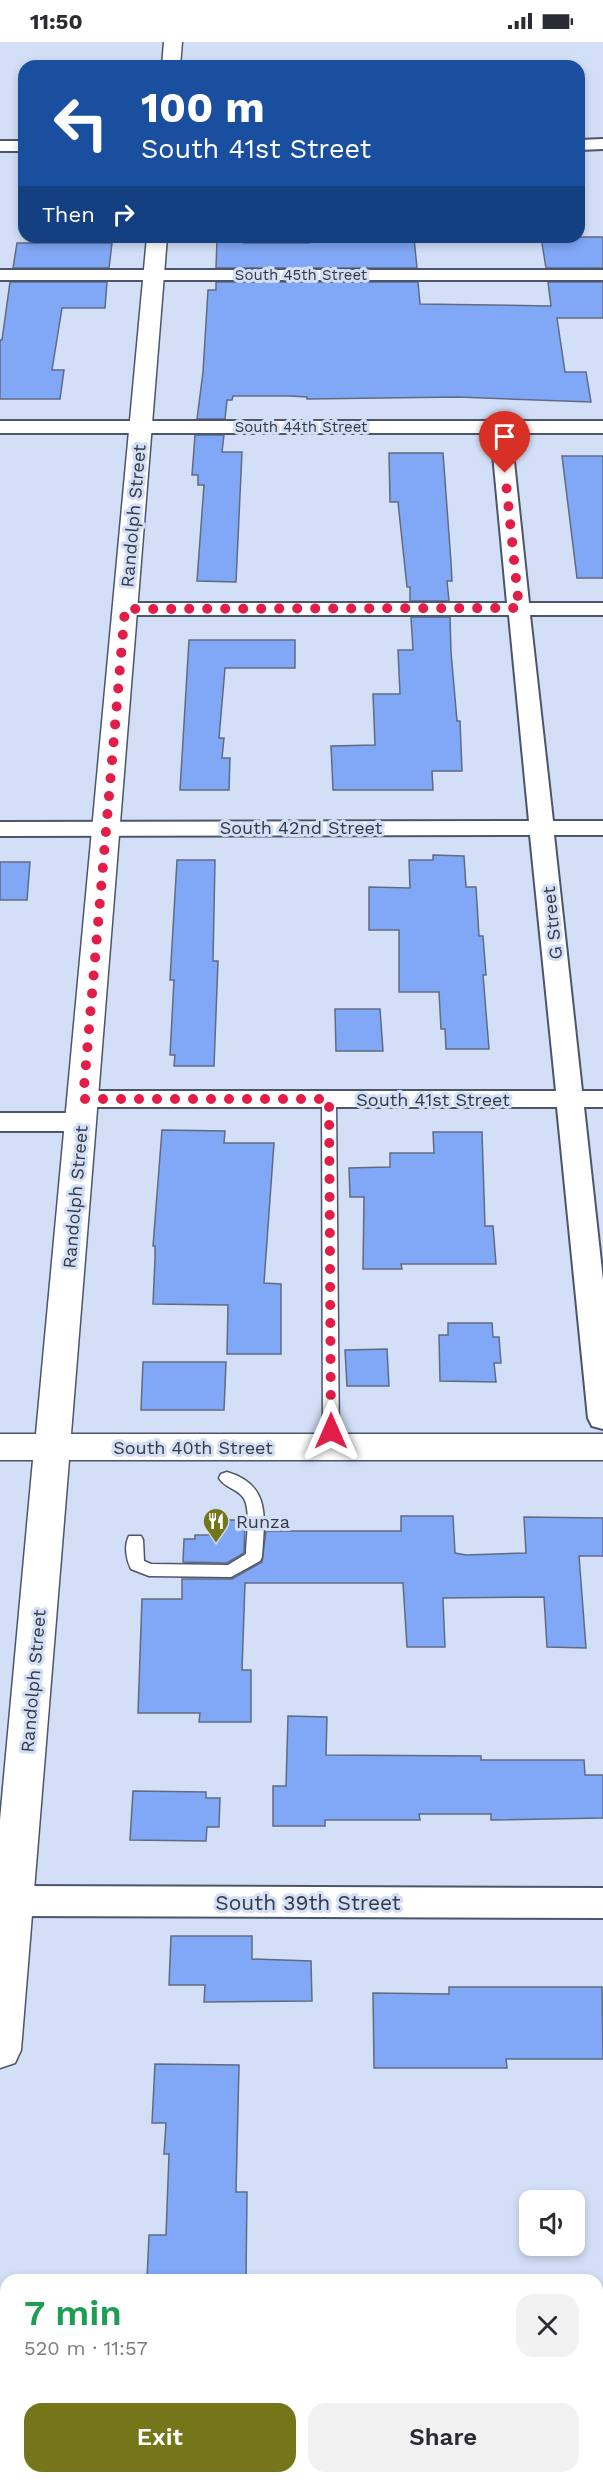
<!DOCTYPE html>
<meta charset="utf-8">
<style>
:root{--surface:#fff;--page:#f2f2f3;--text:#2b2b33;--muted:#7c7c81;--accent:#75751a}
body{margin:0;font-family:"Work Sans",sans-serif;background:var(--page);color:var(--text);height:100vh;display:flex;flex-direction:column;font-size:22px;white-space:nowrap}
*{box-sizing:border-box;margin:0}
p{font-size:20px;color:var(--muted)}
.icon{flex:none;width:33px;height:33px;fill:none;stroke:currentColor;stroke-width:2;stroke-linecap:round;stroke-linejoin:round}
.map{position:relative;flex:1;overflow:hidden}
.side{position:absolute;left:0px;top:2232px;width:603px;height:210px;display:flex;flex-direction:column;background:var(--surface);border-radius:18px 18px 0 0;box-shadow:0 3px 9px #0003}
.side>*{flex:none}
.banner{position:absolute;left:18px;top:18px;width:567px;height:183px;border-radius:18px;box-shadow:0 3px 9px #0003;background:#1a4fa0;color:#fff;overflow:hidden}
.buttons{position:absolute;left:519px;top:2148px;display:grid;gap:12px}
.buttons a{display:grid;place-items:center;width:66px;height:66px;border-radius:12px;background:var(--surface);box-shadow:0 3px 9px #0003;font-size:30px}
.pin{position:absolute;display:grid;place-items:center;width:51px;height:51px;color:#fff;margin:-62px -26px;border-radius:50% 50% 50% 0;rotate:-45deg;box-shadow:0 0 6px #0007}
.pin .icon{rotate:45deg}
.me{position:absolute;width:66px;margin:-33px;rotate:0deg;stroke-linejoin:round;filter:drop-shadow(0 0 4px #0008)}
.turn{display:flex;align-items:center;gap:21px;height:126px;padding:0 24px;font-size:27px}
.turn .icon{width:78px;height:78px;stroke-width:2.5}
.turn b{display:block;font-size:42px;line-height:51px}
.then{display:flex;align-items:center;height:57px;padding:0 24px;background:#0003;gap:12px;font-size:22px}
.round{display:grid;place-items:center;flex:none;width:63px;height:63px;border-radius:18px;background:var(--page)}
.headline{display:flex;align-items:center;justify-content:space-between;height:102px;padding:0 24px}
h1{font-size:36px;font-weight:600;line-height:45px;color:#1e9e55}
.button{display:flex;gap:12px;margin-top:auto;padding:12px 24px}
.button a{flex:1;height:69px;border-radius:18px;background:var(--accent);color:#fff;font-size:24px;font-weight:600;line-height:69px;text-align:center}
.button a+a{background:var(--page);color:var(--text)}
.status{display:flex;justify-content:space-between;align-items:center;height:42px;padding:0 30px;background:var(--surface);direction:ltr}
.status svg{height:16px;fill:currentColor}
.map>svg:first-child{display:block}
.building{fill:#81a8f7;stroke:#616b80;stroke-width:1.5}
.lines{fill:none;stroke-linecap:round;stroke-linejoin:round}
.lane-casing{stroke:#4c566a;stroke-width:3}
.street-casing{stroke:#4c566a;stroke-width:4}
.secondary-casing{stroke:#4c566a;stroke-width:3}
.lane{fill:#fff;fill-rule:evenodd}
.street{fill:#fff;fill-rule:evenodd}
.secondary{fill:#fff;fill-rule:evenodd}
.route{stroke:#e11d48;stroke-width:10;stroke-dasharray:0 18}
.labels{text-anchor:middle;dominant-baseline:central;stroke-width:6;stroke-linejoin:round;paint-order:stroke}
.far-street-label{font-size:15px;fill:#353943;stroke:#d2dff6}
.street-label{font-size:18px;fill:#353943;stroke:#d2dff6}
.poi-label{font-size:18px;fill:#353943;stroke:#d2dff6;text-anchor:start}
.near-street-label{font-size:21px;fill:#353943;stroke:#d2dff6}
</style>
<div class="status"><b>11:50</b><svg viewBox="0 0 49 12"><path d="M0 12V9h3v3zM5 12V6h3v6zM10 12V3h3v9zM15 12V0h3v12zM26 1h20v11H26zM47 4h2v5h-2z"/></svg></div>
<div class="map">
<svg width="603" height="2442" viewBox="0 0 603 2442">
<rect width="100%" height="100%" fill="#d2dff6"/>
<g class="building">
<path d="M541,195H603V226H546Z"/>
<path d="M217,196H244V201H309V197L414,196L417,226H216Z"/>
<path d="M17,201H112L109,226H13Z"/>
<path d="M10,240H107L105,266H62L52,328H64L60,357H0V298H2Z"/>
<path d="M216,240H418L420,262L551,264L548,240H603V276H557L565,330H586L591,360L458,355L307,357V355L291,354H233L232,358H227L225,377H197L203,330L208,248H216Z"/>
<path d="M195,393H224L222,410H242L236,540L197,539L204,443H198V433H192Z"/>
<path d="M389,411H443L451,520L452,539H447L449,559H410V545H407L398,460H390Z"/>
<path d="M562,414H603V536H577Z"/>
<path d="M411,575H450L451,610L457,679H460L462,729H432L433,748H333L331,704L375,703L373,652H400L398,608H413Z"/>
<path d="M189,598H295V626H225L219,696H224L222,716H230L229,748H180Z"/>
<path d="M433,813L464,814L466,845H476L479,894H483L486,933H483L489,1007H446L445,987H441L439,950H399V888H369V845L410,846L409,818H433Z"/>
<path d="M177,818H215L213,919H218L214,1024H174L175,1013H170L174,938H170Z"/>
<path d="M0,820H30L27,858H0Z"/>
<path d="M335,967H380L383,1009H336Z"/>
<path d="M162,1088L225,1089L224,1101H274L264,1241L281,1242V1312H227L228,1263L153,1262L155,1217V1204H153Z"/>
<path d="M433,1090H482L485,1184H493L496,1222H401L402,1227H363L364,1155H350L349,1126L390,1125V1111H434Z"/>
<path d="M448,1281H492L493,1295H499L501,1321H494L496,1340L440,1339L439,1293H448Z"/>
<path d="M387,1307L389,1344H347L345,1308Z"/>
<path d="M143,1320H226L224,1368H141Z"/>
<path d="M401,1474H453L455,1511L466,1513L526,1511L524,1475L603,1476V1514H579L586,1606L547,1605L544,1555L443,1556L445,1605H407L403,1541H245L242,1628H251V1680H199L200,1671H138L142,1557H182V1537H232L262,1520L266,1489H401Z"/>
<path d="M218,1478H245L244,1511L227,1521L183,1520L184,1497H195V1493H217Z"/>
<path d="M288,1674L327,1675L326,1713L481,1714V1718H584L585,1733H603V1776L491,1778V1772H419L420,1778H325V1784H273V1744H286Z"/>
<path d="M133,1749L206,1750V1756H220L219,1785H207L206,1799L130,1798Z"/>
<path d="M171,1894H252V1917L311,1919L312,1959L204,1960L205,1943H169Z"/>
<path d="M449,1945H602L603,2017H506L507,2026H374L373,1951L449,1952Z"/>
<path d="M155,2022L239,2023L236,2150H247L246,2238H147L149,2193H166L169,2112H164L166,2081H152Z"/>
</g>
<g class="lines">
<g class="lane-casing">
<g id="lane">
<path d="M329,1053L336,1057L339,1405L337,1409H325L323,1405L322,1057Z"/>
<path d="M227,1430C272,1443 264,1478 262,1515L260,1519L231,1535L149,1534L131,1527C126,1517 124,1504 129,1494H141L143,1498L144,1519L151,1522L228,1523L246,1512C246,1498 252,1464 242,1454C235,1446 224,1445 219,1436L221,1432Z"/>
</g>
</g>
<g class="street-casing">
<g id="street">
<path d="M603,97V107L579,108V98Z"/>
<rect x="0" y="99" width="24" height="10"/>
<rect x="0" y="228" width="603" height="10"/>
<path d="M0,379H603V391H511L529,561H603V573H530L553,779H603V793H554L582,1049H603V1065H584L603,1238V1387L592,1384L588,1376L557,1065H83L74,1063L70,1057L74,1051L83,1049H556L530,793L0,794V780L529,779L509,573H125L117,572L114,567L117,562L125,561H507L491,391H0Z"/>
<path d="M0,1071H81L91,1074L95,1080L91,1086L81,1089H0Z"/>
<path d="M13,1844L603,1846V1876L13,1874L0,1868L1,1849Z"/>
</g>
</g>
<g class="secondary-casing">
<g id="secondary">
<path d="M164,0H182L180,24H162Z"/>
<path d="M147,195H167L71,1392H603V1418H69L21,2008L15,2021L0,2026V1778L33,1418H0V1392H36Z"/>
</g>
</g>
<use href="#lane" class="lane"/>
<use href="#street" class="street"/>
<use href="#secondary" class="secondary"/>
</g>
<g class="lines">
<path class="route" d="M331,1389L329,1057H83L125,567L519,566L505,431"/>
</g>
<defs>
<g id="restaurant-pin" transform="scale(1.35)"><path d="M0 17L-7.5 6A9.5 9.5 0 1 1 7.5 6Z" fill="#75751a" stroke="#d2dff6"/><path d="M-5-6h1v4h1v-4h1v4h1v-4h1v5L-1.5 .5V6h-2V.5L-5-1ZM5-6V6H3V1.5H1.5Q1.5-4 5-6Z" fill="#fff"/></g>
</defs>
<g fill-rule="evenodd">
<use href="#restaurant-pin" x="216" y="1479"/>
</g>
<g class="labels">
<g class="far-street-label">
<text x="301" y="233">South 45th Street</text>
<text x="301" y="385">South 44th Street</text>
</g>
<g class="street-label">
<text transform="translate(133 474) rotate(-85)">Randolph Street</text>
<text x="301" y="785">South 42nd Street</text>
<text transform="translate(552 881) rotate(-96)">G Street</text>
<text x="433" y="1057">South 41st Street</text>
<text transform="translate(75 1155) rotate(-85)">Randolph Street</text>
<text x="193" y="1405">South 40th Street</text>
<text transform="translate(33 1639) rotate(-85)">Randolph Street</text>
</g>
<g class="poi-label">
<text x="236" y="1479">Runza</text>
</g>
<g class="near-street-label">
<text x="308" y="1860">South 39th Street</text>
</g>
</g>
</svg>
<div class="buttons">
<a><svg class="icon" aria-label="sound" viewBox="0 0 24 24"><path d="M4 9h4l5-4v14l-5-4H4zM17 9q2 3 0 6"/></svg></a>
</div>
<div class="pin" style="left:505px;top:431px;background:#d93025"><svg class="icon" aria-label="arrive" viewBox="0 0 24 24"><path d="M6 21V4h12l-3 4 3 4H6"/></svg></div>
<svg class="me" style="left:331px;top:1389px" viewBox="-20 -20 40 40"><path d="M0-17L14 15 0 8-14 15z" fill="#e11d48" stroke="#fff" stroke-width="4"/></svg>
<div class="banner">
<div class="turn"><svg class="icon" aria-label="left" viewBox="0 0 24 24"><path d="M17 20v-9H6M10 6l-5 5 5 5"/></svg><div><b>100 m</b>South 41st Street</div></div>
<div class="then">Then<svg class="icon" aria-label="right" viewBox="0 0 24 24"><path d="M7 20v-9h11M14 6l5 5-5 5"/></svg></div>
</div>
<section class="side">
<div class="headline"><div><h1>7 min</h1><p>520 m · 11:57</p></div><a class="round"><svg class="icon" aria-label="close" viewBox="0 0 24 24"><path d="M6 6l12 12M18 6L6 18"/></svg></a></div>
<div class="button"><a>Exit</a><a>Share</a></div>
</section>
</div>
